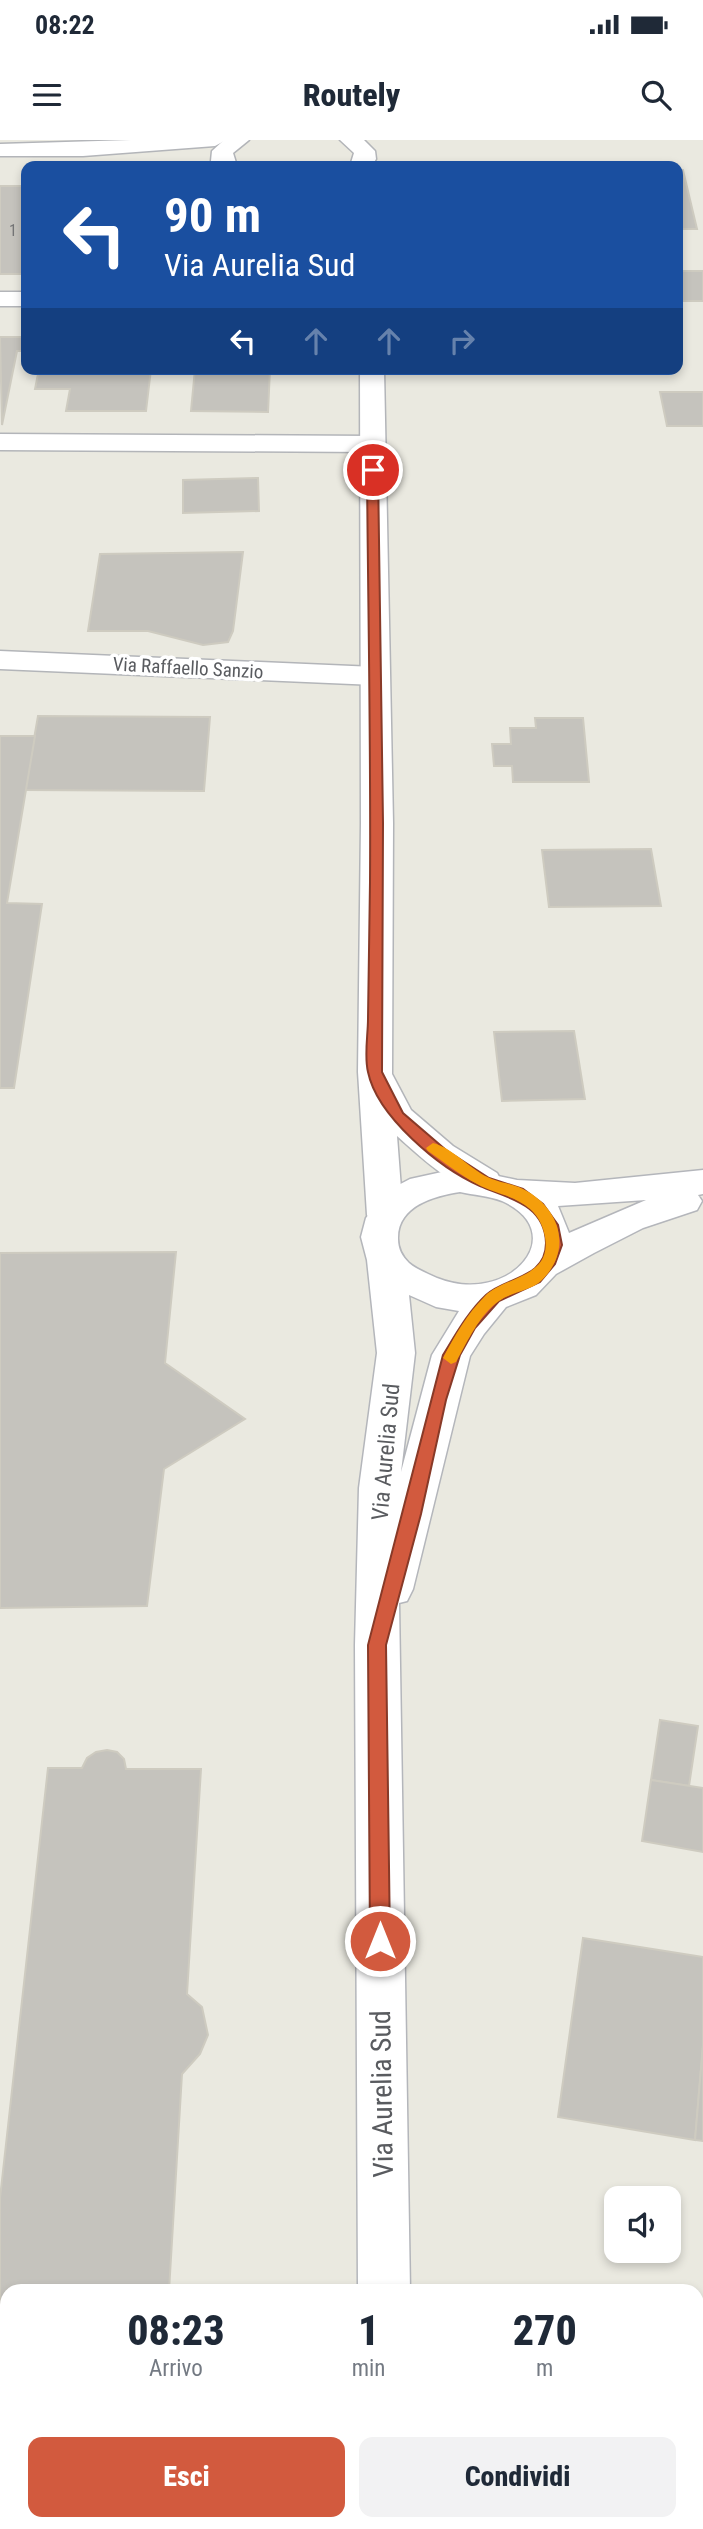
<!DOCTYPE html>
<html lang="it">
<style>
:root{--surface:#fff;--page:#f2f2f3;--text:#1f2937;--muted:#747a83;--accent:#d25a3e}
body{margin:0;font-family:"Roboto Condensed",sans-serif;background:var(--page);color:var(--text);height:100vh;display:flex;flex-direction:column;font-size:26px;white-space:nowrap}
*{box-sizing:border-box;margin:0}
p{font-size:23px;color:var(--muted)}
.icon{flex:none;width:38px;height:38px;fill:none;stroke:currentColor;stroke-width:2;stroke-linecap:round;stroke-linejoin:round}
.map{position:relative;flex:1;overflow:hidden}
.drawer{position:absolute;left:0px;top:2144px;width:704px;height:247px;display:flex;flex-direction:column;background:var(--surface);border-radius:21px 21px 0 0;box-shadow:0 4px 10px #0003}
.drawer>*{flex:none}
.banner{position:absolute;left:21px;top:21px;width:662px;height:214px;border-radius:14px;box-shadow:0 4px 10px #0003;background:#1a4fa0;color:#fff;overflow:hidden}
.buttons{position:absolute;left:604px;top:2046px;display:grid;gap:14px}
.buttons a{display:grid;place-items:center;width:77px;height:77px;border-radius:14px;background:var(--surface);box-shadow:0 4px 10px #0003;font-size:35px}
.pin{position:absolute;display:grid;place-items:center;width:60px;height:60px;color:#fff;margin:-30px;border:4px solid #fff;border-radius:50%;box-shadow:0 2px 7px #0007}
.me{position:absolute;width:77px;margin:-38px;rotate:0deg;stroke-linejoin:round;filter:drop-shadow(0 0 5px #0008)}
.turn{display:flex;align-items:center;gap:24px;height:147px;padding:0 28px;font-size:32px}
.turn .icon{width:91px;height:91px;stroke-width:2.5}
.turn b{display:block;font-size:49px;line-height:60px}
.lanes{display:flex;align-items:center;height:66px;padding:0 28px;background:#0003;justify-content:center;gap:35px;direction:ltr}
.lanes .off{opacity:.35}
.eta{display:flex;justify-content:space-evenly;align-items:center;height:119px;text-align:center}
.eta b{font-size:42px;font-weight:800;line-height:49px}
.action{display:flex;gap:14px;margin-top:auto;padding:14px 28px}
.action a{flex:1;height:80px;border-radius:14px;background:var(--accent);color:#fff;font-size:28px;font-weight:800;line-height:80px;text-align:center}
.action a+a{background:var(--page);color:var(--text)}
.status{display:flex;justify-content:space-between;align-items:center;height:49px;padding:0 35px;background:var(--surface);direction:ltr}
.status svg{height:19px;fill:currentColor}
header{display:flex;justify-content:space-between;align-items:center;height:91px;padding:0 28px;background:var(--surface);font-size:32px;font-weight:800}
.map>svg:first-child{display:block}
.building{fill:#c5c3bd;stroke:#cecbc0;stroke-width:2}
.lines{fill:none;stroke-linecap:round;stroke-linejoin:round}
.minor-casing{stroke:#b3b5b9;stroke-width:3}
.tertiary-casing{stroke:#b3b5b9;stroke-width:3}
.secondary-casing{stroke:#b4b6bb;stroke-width:3}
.minor{fill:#fff;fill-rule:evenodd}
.tertiary{fill:#fff;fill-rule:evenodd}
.secondary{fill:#fff;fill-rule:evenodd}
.route{fill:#d25a3e;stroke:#883a28;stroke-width:2}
.slow{fill:#f59e0b}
.labels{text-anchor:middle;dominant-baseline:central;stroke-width:7;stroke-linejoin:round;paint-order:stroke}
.far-number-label{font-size:16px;fill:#747576}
.far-street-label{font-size:19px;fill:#595b5f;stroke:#fff}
.street-label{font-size:23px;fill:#595b5f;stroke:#fff}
.near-street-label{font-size:28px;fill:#595b5f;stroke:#fff}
</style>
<div class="status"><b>08:22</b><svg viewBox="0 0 49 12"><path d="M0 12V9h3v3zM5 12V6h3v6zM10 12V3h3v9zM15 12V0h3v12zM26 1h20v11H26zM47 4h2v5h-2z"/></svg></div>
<header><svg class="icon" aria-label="menu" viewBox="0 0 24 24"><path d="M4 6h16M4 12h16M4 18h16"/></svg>Routely<svg class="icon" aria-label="search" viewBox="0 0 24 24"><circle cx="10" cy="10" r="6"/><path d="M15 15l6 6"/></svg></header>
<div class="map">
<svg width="703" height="2389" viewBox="0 0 703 2389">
<rect width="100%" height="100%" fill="#eae9e0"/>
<g class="building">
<path d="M677,30H683L697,89H677Z"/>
<rect x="0" y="46" width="26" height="88"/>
<path d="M679,131H703V161H677V139H681Z"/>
<path d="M0,197H26V211H17L2,285Z"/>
<path d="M39,229H151L146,271H66L70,249H35Z"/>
<path d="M195,229H270L268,272L191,271Z"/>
<path d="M660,252H703V286H667Z"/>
<path d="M258,338L259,371L183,373V340Z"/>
<path d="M243,412L233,491L228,502L203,505L148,491H88L100,414Z"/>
<path d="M38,576L210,577L204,651L25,650Z"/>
<path d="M535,578H583L589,642H513L512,626H494L492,604H511L510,588H536Z"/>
<path d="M0,596H35L7,763L42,764L14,948H0Z"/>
<path d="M651,709L661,766L549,767L542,710Z"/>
<path d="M574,891L585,959L502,961L494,892Z"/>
<path d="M176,1112L165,1223L245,1279L164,1329L147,1466L0,1468V1113Z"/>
<path d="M660,1580L698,1586L689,1646L651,1640Z"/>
<path d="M107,1610L117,1612L124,1619L126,1629H201L187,1854L202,1867L208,1895L200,1914L182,1934L169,2151H7V2230H0V2058L48,1628H82L87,1618L96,1612Z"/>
<path d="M651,1640L703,1648V1712L642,1701Z"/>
<path d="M583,1798L703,1817V1905L695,2000L558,1977Z"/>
<path d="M703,1905V2001L695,2000Z"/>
</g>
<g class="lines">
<g class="minor-casing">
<g id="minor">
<path d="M131,0H226L215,6L83,16H0V4Z"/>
<rect x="0" y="152" width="26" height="14"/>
<path d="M0,294L372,296L381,299L385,304L381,309L372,312L0,310Z"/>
<path d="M0,511L375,527L385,530L389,536L385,542L375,545L0,529Z"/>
</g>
</g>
<g class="tertiary-casing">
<g id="tertiary">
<path d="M224,0H249L233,13L237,26H215L211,21L212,11Z"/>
<path d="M340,0H364L375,11L376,19L372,26H350L354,13Z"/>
<path d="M360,229H384L393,683L392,934L411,970L453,1006L497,1033L502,1042L497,1051C464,1060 421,1017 397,996L403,1075L398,1084L385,1087L372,1084L367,1075L358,932L361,683Z"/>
</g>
</g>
<g class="secondary-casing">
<g id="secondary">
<path d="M460,1028L517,1040L575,1043L703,1030V1054L698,1055L702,1061L697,1070L643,1088L594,1113L556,1134L536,1155L506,1167L484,1194L470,1216L413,1449L407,1461L399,1463L410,2151H358L355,1505L359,1348L377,1213L367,1120L361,1097L366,1078L387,1051L410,1039ZM460,1052C473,1055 490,1056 502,1061C573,1093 509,1167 437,1138C427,1133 417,1130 409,1123C402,1116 398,1109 398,1099C397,1066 434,1056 460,1052ZM646,1060L569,1093L558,1066ZM409,1155L436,1167L459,1171L432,1215L401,1332L415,1213Z"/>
<rect x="358" y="2384" width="56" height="5"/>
</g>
</g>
<use href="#minor" class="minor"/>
<use href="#tertiary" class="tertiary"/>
<use href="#secondary" class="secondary"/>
</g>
<path class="route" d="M373,327L378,330L383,683L382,932L403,973L446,1010L489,1038L523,1049L543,1064L558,1085L562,1105L555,1124L540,1142L499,1161L475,1188L460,1215L446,1260L421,1374L386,1505L390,1801L387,1807L380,1810L373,1807L370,1801L368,1505L443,1215C456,1194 468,1172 486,1155C505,1137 546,1139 546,1103C545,1064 508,1058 480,1046C439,1028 377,976 368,932C364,916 368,895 368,879C369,833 369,788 370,742C371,605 368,467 367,330Z"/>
<path class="slow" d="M433,1003C455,1009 471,1031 492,1039C502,1043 513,1044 523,1049C560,1067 573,1110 542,1140C531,1151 511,1152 499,1161C479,1175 468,1201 456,1222L451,1224L443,1218C455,1195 467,1174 485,1156C505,1136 552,1138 545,1097C543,1086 539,1077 530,1069C514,1055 495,1054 477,1044C460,1035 444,1022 428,1011L426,1008Z"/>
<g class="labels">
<g class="far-number-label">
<text x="13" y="90">1</text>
</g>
<g class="far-street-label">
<text transform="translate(188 528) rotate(3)">Via Raffaello Sanzio</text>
</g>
<g class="street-label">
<text transform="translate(386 1312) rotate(-85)">Via Aurelia Sud</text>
</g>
<g class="near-street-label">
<text transform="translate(382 1954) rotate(-91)">Via Aurelia Sud</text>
</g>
</g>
</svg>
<div class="buttons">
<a><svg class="icon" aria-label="sound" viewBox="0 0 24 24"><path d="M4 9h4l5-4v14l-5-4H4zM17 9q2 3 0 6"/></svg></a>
</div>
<div class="pin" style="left:373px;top:330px;background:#d93025"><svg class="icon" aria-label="arrive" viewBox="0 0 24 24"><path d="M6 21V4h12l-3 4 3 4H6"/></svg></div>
<svg class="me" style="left:380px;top:1801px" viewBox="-20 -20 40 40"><circle r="17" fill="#d25a3e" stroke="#fff" stroke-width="3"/><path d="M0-11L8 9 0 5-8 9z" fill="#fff"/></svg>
<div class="banner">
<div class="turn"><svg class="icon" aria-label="left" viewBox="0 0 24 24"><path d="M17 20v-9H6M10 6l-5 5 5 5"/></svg><div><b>90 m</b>Via Aurelia Sud</div></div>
<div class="lanes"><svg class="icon" aria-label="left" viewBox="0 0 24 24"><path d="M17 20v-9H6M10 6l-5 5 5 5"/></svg><svg class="icon off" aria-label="ahead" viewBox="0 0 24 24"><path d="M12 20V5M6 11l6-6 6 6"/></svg><svg class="icon off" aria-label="ahead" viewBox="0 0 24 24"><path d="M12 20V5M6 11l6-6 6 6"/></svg><svg class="icon off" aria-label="right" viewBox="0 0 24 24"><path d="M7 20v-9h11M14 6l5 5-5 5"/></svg></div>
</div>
<section class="drawer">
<div class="eta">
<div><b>08:23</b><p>Arrivo</p></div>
<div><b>1</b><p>min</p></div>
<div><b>270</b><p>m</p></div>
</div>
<div class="action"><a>Esci</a><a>Condividi</a></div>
</section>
</div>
